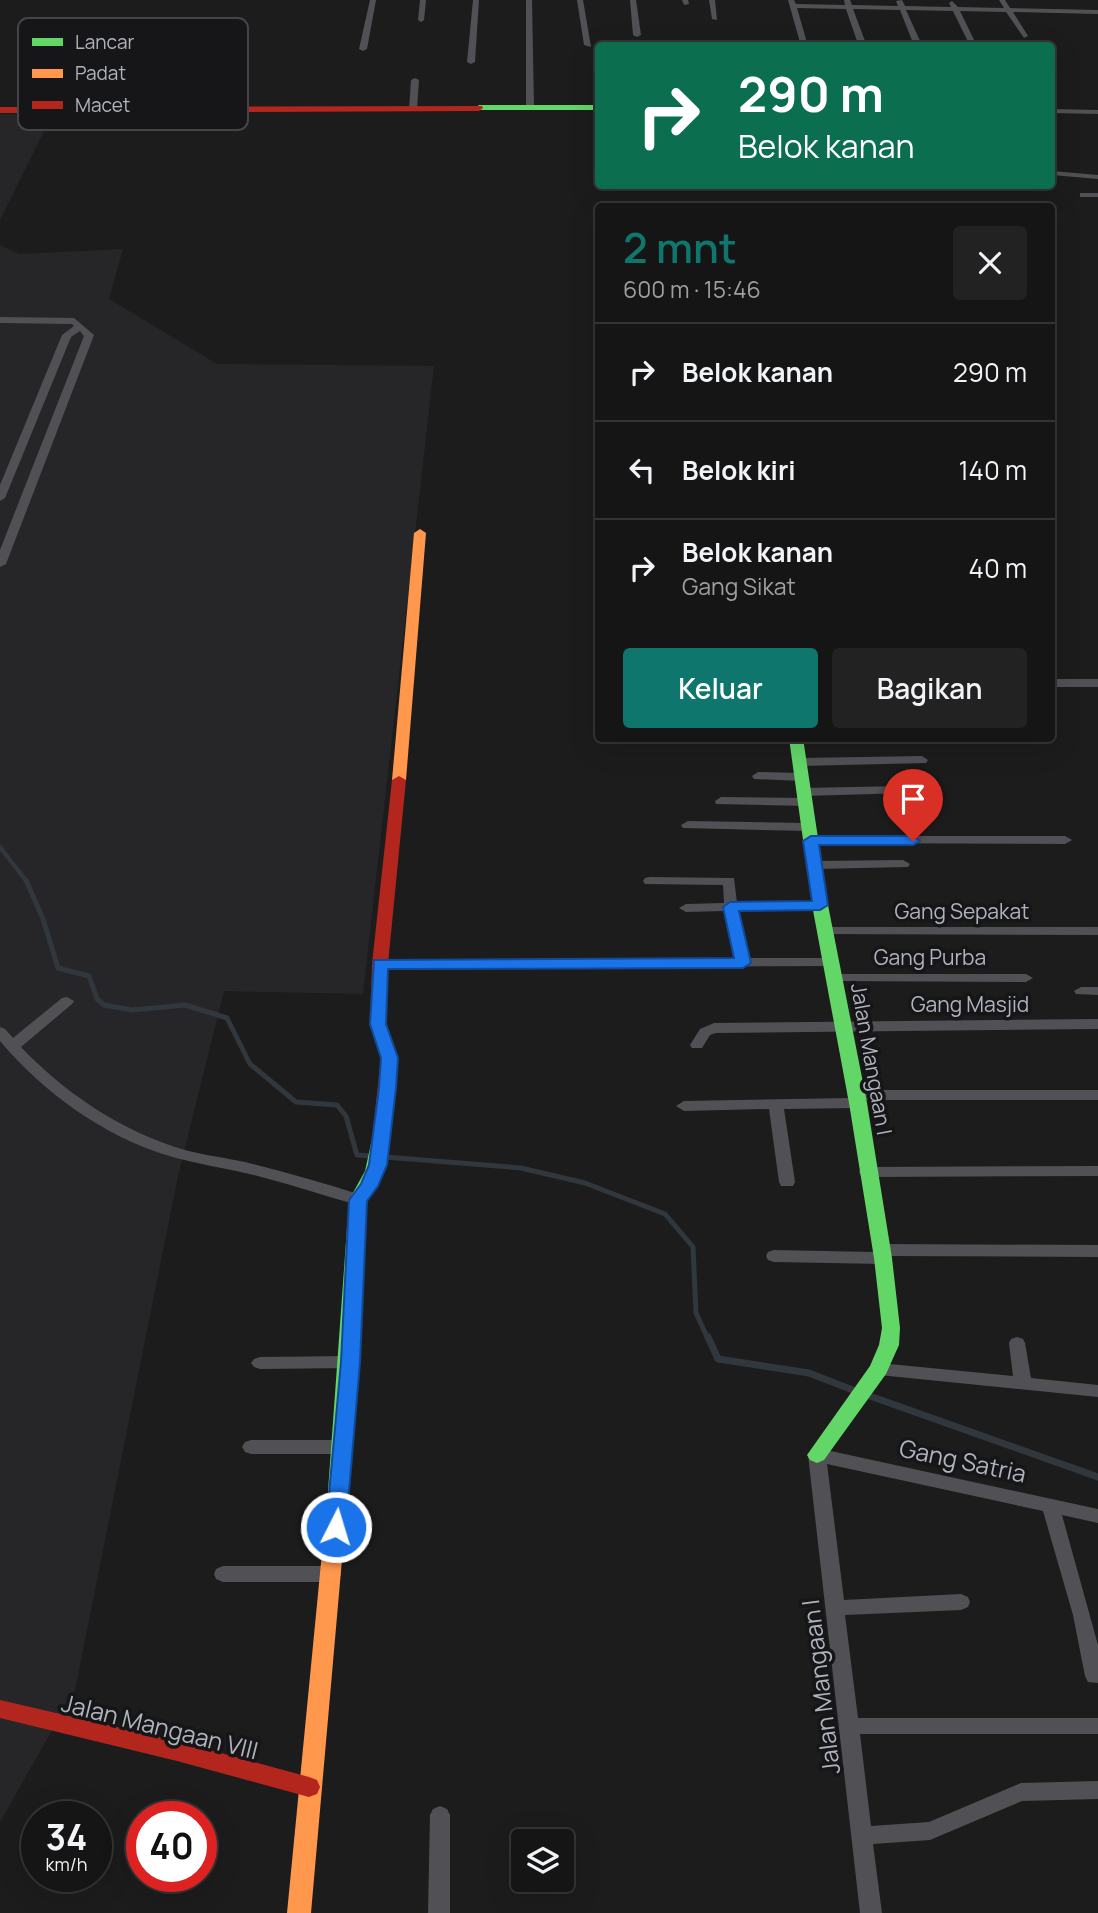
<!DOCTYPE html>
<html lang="id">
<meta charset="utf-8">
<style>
:root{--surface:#151515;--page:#222;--text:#f1f3f6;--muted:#9d9fa0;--line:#343434;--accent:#0f766e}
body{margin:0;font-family:Manrope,sans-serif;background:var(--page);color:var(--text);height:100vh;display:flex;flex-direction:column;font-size:26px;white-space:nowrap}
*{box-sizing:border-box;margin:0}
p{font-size:23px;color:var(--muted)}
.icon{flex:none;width:38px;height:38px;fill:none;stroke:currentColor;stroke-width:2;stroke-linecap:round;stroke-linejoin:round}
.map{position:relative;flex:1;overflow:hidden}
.sheet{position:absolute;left:595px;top:203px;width:460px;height:539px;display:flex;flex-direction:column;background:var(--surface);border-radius:7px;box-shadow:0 7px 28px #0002,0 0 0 2px var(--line)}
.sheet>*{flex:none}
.hud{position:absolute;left:595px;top:42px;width:460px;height:147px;border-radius:7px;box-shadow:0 7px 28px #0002,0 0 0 2px var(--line);background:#0b6e4f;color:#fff;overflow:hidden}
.buttons{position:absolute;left:511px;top:1829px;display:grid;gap:14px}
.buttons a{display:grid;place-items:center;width:63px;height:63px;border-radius:7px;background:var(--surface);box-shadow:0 7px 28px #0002,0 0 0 2px var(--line);font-size:35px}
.speed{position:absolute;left:21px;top:1801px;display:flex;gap:14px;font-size:35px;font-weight:700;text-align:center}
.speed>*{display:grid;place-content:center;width:91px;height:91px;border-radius:50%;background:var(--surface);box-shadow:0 7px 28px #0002,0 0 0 2px var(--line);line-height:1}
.speed small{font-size:18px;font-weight:400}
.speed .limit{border:10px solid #d22;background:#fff;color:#111}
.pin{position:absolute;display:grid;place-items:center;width:60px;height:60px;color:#fff;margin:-72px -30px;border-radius:50% 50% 50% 0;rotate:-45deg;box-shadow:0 0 7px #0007}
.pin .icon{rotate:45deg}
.me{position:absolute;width:77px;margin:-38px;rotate:5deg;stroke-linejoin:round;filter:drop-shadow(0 0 5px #0008)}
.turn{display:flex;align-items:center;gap:24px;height:147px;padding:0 28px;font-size:32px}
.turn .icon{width:91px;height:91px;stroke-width:2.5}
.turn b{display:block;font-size:49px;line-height:60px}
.round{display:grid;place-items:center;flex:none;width:74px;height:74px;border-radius:7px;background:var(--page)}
.headline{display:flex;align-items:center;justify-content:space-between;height:119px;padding:0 28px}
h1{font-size:42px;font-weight:600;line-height:52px;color:var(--accent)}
.cta{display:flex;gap:14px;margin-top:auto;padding:14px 28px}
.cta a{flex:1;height:80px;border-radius:7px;background:var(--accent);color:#fff;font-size:28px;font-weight:600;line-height:80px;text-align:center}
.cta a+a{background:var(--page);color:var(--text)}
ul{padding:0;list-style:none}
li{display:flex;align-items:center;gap:21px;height:98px;padding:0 28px;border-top:2px solid var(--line)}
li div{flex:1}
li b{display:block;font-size:26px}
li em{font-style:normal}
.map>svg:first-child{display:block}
.built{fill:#262629}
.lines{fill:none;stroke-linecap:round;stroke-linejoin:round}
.stream-far2{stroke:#30373d;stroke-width:4.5}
.stream-far1{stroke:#30373d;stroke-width:5}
.stream{stroke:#30373d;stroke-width:7}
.street{fill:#515155;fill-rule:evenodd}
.fast{fill:#63d668;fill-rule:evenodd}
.slow{fill:#ff974d;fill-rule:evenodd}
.jam{fill:#b3261e;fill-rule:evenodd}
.route{fill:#1a73e8;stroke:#114b97;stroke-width:2}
.labels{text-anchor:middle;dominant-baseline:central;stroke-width:7;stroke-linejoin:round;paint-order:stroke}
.street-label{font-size:21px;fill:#afb3bb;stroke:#161618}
.near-street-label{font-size:24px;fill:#afb3bb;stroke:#161618}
.key{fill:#161618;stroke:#444549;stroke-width:2}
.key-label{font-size:19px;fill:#afb3bb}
</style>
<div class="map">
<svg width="1098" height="1913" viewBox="0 0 1098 1913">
<rect width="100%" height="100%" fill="#1c1c1c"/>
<g class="built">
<path d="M0,114L52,115L0,220Z"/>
<path d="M0,245L19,254L123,249L109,299L217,364L434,366L363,994L224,991L178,1176L75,1690L0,1822Z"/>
</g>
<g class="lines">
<path class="stream-far2" d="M0,847L27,882"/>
<g class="stream-far1">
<path d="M26,880L43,919L58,968L89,976L97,999L104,1005L132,1010L185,1005L227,1018L250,1064L296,1102L337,1105L346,1116L357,1155L372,1156"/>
<path d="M385,1157L521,1168L585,1183L665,1214L693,1247L696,1313L708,1339"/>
</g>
<g class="stream">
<path d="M708,1337L718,1359L809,1373L858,1392"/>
<path d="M867,1395L1098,1477"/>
</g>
<g class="street">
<path d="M370,0H376L367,49L363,51L359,49Z"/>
<path d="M420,0H426L424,20L421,22L418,20Z"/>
<path d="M473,0H479L475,62L471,64L467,62Z"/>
<path d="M526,0H532L534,108L530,110L526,108Z"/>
<path d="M577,0H583L591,47L584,45Z"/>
<path d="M630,0H636L641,35L637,37L633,35Z"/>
<path d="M682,0H688L689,4L684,5Z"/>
<path d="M709,0H715L717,20L712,19Z"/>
<path d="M788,0H794L796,4L845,5L844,0H850L852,5L898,6L896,1L902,0L905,6L951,7L949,3L952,1L958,7L1004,8L999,0H1005L1010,8L1098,10V14L1013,12L1028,36L1024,38L1006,12L960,11L977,46H970L953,11L906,10L921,43L917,45L913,43L900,10L853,9L865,41L861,43L857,41L846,9L797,8L808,46H801Z"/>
<path d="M415,78L419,80L417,109L413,111L409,109L411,80Z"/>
<path d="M1052,109L1098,110V114L1052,113Z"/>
<path d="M1052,171L1098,175V179L1052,175Z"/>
<rect x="1080" y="193" width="18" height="4"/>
<path d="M0,317L74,318L94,335L6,564L0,567V550L84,336L80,331L71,337L5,498L0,501V485L62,335L74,326L72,324L0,323Z"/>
<rect x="1052" y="679" width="46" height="8"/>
<path d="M922,756L928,760L926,763L800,766L794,762L800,758Z"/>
<path d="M758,772L802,773L808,777L802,781L754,779L752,776Z"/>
<path d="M903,786L909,790L908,793L804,796L798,792L804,788Z"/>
<path d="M721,797L806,798L812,802L806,806L716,804L715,801Z"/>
<path d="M688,821L808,823L815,827L808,831L683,828L681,825Z"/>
<path d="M811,836H1065L1072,840L1065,844L806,843L804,840L806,837Z"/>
<path d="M903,860L910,864L908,867L815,869L808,865L815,861Z"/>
<path d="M650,877L734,878L737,903L825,902L827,905L825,908L820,909L739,911L749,958H832L839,962L832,966L380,968L373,964L380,960L735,958L725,911L686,912L679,908L686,904L724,903L723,885L645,884L643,881L645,878Z"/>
<path d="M826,927H1098V935L821,934L819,931Z"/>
<path d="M834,974H1026L1033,978L1026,982L829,981L827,978Z"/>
<path d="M1081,987H1098V995L1076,994L1074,991Z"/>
<path d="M67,997L74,1001L72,1004L21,1047C63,1091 114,1126 172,1146C195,1154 221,1157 245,1162C285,1172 325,1183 364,1196L366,1200L364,1204L358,1205C327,1197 297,1186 265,1178C233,1169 199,1165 166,1155C102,1135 43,1092 0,1041V1027L5,1029L13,1038L62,998Z"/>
<path d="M1098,1019V1029L716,1033L710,1035L702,1048H692L690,1045L700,1029L714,1023Z"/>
<path d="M855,1090H1098V1100H864L866,1103L863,1106L858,1108L784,1109L795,1182L793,1186H781L779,1182L769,1109L684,1111L676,1106L684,1101L850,1098L847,1095L850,1092Z"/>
<path d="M1098,1166V1176L867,1177L861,1176L859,1172L861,1168L867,1167Z"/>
<path d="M881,1244L1098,1245V1257L890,1256L889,1262L883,1264L774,1262L768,1260L766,1256L768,1252L774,1250L874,1252L875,1246Z"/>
<path d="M1017,1337L1023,1339L1025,1343L1031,1378L1098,1385V1397L879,1375L873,1373L870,1369L873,1365L879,1363L1013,1376L1009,1343L1011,1339Z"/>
<path d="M350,1356L356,1358L359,1362L356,1366L350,1368L260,1369L254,1367L251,1363L254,1359L260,1357Z"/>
<path d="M251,1440H344L350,1442L353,1447L350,1452L344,1454H251L245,1452L242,1447L245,1442Z"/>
<path d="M817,1448L1098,1509V1523L1062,1515L1098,1645V1683L1088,1682L1085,1676L1073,1615L1043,1511L827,1464L844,1600L961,1594L968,1597L970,1602L968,1607L961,1610L845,1615L858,1718H1098V1734H860L871,1826L929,1822L1021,1783L1098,1781V1799L1022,1801L930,1840L873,1844L882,1913H860L808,1455L811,1450Z"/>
<path d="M223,1566H332L339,1569L341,1574L339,1579L332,1582H223L216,1579L214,1574L216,1569Z"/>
<path d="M440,1806L447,1809L450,1815V1913H428L430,1815L433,1809Z"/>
</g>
<g class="fast">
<path d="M479,105H598V110H476L475,108Z"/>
<path d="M789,738H803L828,905L867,1103L892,1258L900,1328L899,1345L886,1374L824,1460L817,1463L810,1460L807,1455L870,1366L879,1345L882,1328L874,1258L849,1103L812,905Z"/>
<path d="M381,1133L387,1135L390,1139L383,1171L367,1201L348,1491L345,1497L338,1499L331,1497L328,1491L349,1200L365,1171L372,1139L375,1135Z"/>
</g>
<g class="slow">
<path d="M420,529L426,533L406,780L399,784L392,780L414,533Z"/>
<path d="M338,1483L345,1485L348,1491L311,1913H287L328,1491L331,1485Z"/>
</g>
<g class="jam">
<path d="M482,106L483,108L479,111L0,113V107Z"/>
<path d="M399,776L406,780L388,964L386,1024L397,1058L390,1139L387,1143H375L372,1139L381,1058L370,1024L372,964L392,780Z"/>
<path d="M0,1700L177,1741L309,1777L317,1780L320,1787L317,1794L309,1797L177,1761L0,1718Z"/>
</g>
</g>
<path class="route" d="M811,836H913L920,841L913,845H819L828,905L820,910L739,911L751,963L743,968L388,969L386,1024L398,1058L396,1088L387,1165L378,1186L367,1201L360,1362L346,1527L343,1533L336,1535L329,1533L326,1527L341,1362L349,1200L361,1184L369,1165L379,1088L381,1058L370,1024L374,960L734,958L723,907L730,902L812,901L803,841Z"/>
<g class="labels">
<g class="street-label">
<text x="962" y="911">Gang Sepakat</text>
<text x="930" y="957">Gang Purba</text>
<text x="970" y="1004">Gang Masjid</text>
<text transform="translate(872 1059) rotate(80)">Jalan Mangaan I</text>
</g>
<g class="near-street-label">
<text transform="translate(963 1460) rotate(12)">Gang Satria</text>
<text transform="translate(820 1687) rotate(-97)">Jalan Mangaan I</text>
<text transform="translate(160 1726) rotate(14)">Jalan Mangaan VIII</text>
</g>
</g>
<rect x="18" y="18" width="230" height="112" rx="10" class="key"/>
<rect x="32" y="38" width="31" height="8" fill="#63d668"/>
<rect x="32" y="69" width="31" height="9" fill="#ff974d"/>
<rect x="32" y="101" width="31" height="8" fill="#b3261e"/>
<g class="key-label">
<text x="75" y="49">Lancar</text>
<text x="75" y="80">Padat</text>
<text x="75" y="112">Macet</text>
</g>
</svg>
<div class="buttons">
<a><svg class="icon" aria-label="layers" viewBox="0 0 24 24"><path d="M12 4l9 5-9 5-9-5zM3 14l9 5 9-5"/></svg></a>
</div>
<div class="speed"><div>34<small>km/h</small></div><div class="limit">40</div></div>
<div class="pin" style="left:913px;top:841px;background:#d93025"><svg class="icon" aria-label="arrive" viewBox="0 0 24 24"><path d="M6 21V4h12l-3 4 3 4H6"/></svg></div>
<svg class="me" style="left:336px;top:1527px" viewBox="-20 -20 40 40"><circle r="17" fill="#1a73e8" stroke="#fff" stroke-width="3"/><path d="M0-11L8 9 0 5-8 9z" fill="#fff"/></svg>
<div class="hud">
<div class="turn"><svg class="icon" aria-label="right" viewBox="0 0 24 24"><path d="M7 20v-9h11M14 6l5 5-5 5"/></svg><div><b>290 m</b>Belok kanan</div></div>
</div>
<section class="sheet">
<div class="headline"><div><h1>2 mnt</h1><p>600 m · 15:46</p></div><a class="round"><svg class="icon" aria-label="close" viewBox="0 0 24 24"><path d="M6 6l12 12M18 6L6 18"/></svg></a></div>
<ul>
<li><svg class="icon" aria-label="right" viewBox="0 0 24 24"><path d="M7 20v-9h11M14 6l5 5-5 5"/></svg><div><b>Belok kanan</b></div><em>290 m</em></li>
<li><svg class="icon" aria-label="left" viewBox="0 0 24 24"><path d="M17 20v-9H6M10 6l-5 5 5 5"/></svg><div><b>Belok kiri</b></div><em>140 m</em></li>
<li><svg class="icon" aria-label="right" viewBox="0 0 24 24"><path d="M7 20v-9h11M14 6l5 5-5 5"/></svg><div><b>Belok kanan</b><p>Gang Sikat</p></div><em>40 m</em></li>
</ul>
<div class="cta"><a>Keluar</a><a>Bagikan</a></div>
</section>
</div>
